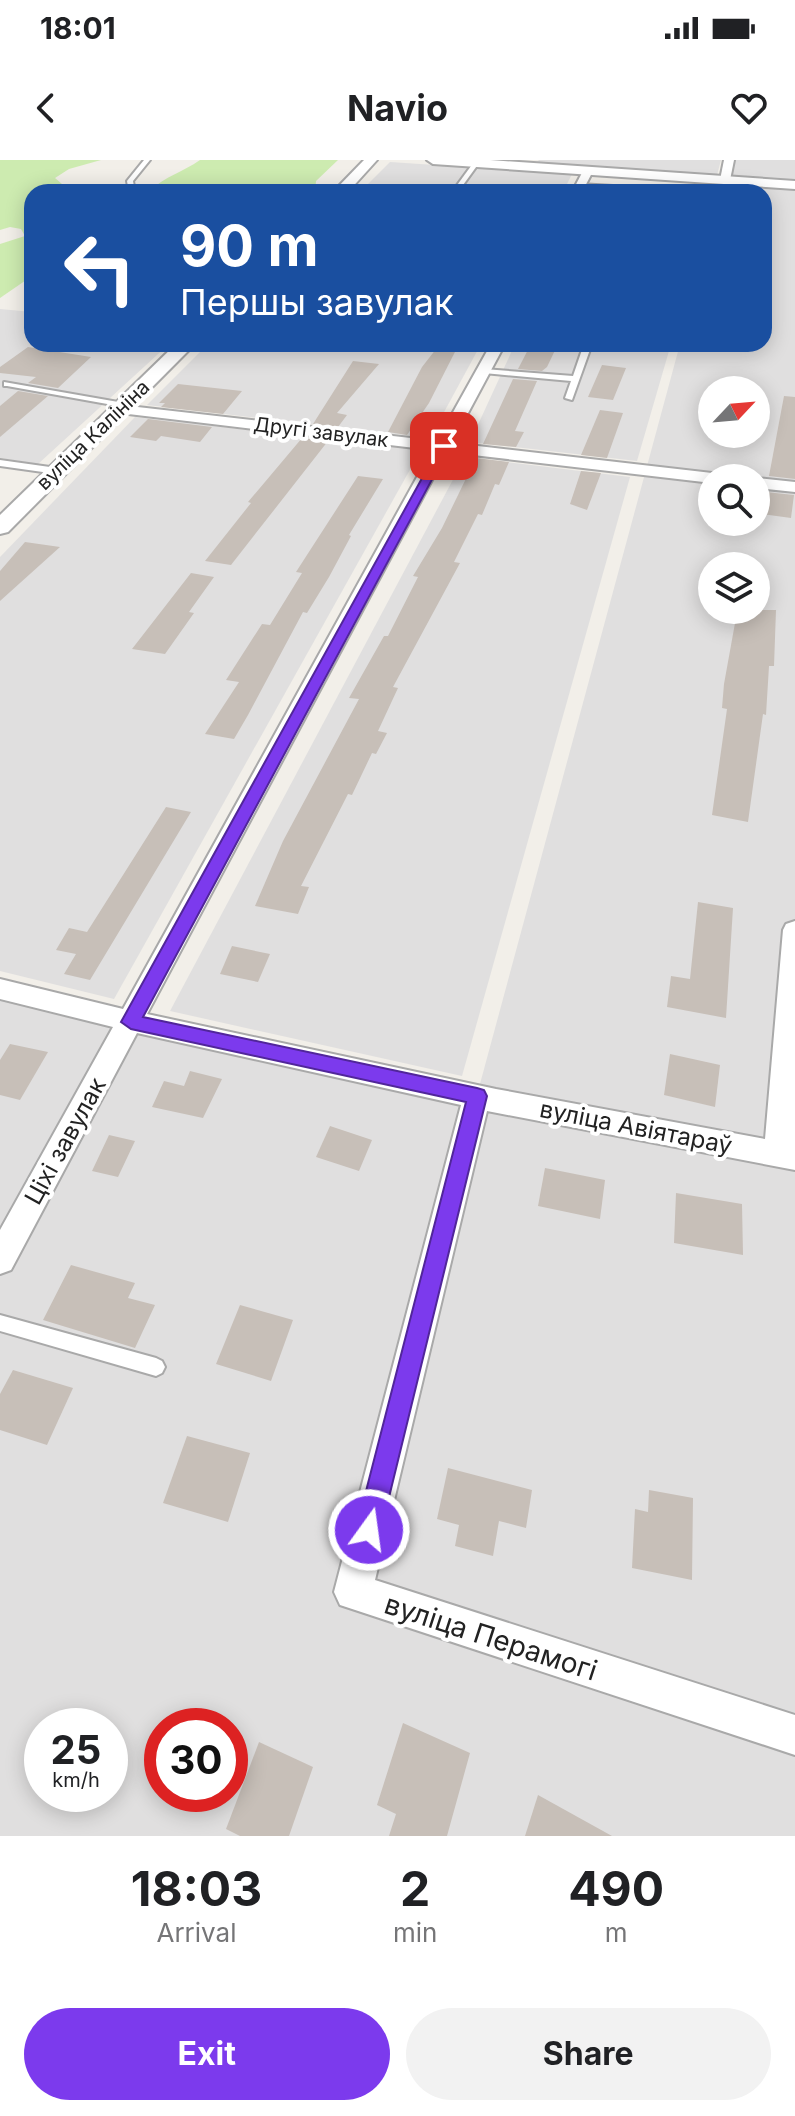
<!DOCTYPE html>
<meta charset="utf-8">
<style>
:root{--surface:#fff;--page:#f2f2f2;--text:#202124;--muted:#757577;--accent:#7c3aed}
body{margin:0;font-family:Inter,sans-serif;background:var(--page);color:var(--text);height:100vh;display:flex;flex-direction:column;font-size:30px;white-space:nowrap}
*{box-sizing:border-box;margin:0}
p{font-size:26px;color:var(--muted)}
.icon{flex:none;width:44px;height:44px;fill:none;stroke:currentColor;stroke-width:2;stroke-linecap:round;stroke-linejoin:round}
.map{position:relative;height:1676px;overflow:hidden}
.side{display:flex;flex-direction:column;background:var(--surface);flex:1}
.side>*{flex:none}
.guide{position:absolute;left:24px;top:24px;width:748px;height:168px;border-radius:24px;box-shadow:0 4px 20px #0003;background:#1a4fa0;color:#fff;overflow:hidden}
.needle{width:52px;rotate:64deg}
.buttons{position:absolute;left:698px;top:216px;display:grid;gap:16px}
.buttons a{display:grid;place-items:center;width:72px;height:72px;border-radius:50%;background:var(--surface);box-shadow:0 4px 20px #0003;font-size:40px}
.speed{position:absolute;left:24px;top:1548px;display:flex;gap:16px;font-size:40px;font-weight:700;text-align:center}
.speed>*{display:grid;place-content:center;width:104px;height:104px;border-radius:50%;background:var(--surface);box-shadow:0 4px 20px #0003;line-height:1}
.speed small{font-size:20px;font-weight:400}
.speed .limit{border:12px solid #d22;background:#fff;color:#111}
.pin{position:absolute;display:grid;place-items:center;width:68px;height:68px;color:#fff;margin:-34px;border-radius:16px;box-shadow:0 4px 12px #0006}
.me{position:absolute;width:88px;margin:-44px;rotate:14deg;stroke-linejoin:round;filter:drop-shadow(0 0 6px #0008)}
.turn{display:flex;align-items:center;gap:28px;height:168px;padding:0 24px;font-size:36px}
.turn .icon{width:104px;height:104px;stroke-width:2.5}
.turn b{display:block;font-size:56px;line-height:68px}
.eta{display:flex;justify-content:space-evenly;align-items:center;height:136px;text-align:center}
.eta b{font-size:48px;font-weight:700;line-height:56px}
.button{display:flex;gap:16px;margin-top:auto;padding:16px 24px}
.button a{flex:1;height:92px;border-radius:48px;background:var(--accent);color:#fff;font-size:32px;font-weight:700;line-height:92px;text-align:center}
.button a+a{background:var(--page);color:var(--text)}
.status{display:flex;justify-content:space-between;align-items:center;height:56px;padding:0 40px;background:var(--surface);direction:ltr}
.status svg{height:22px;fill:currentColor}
header{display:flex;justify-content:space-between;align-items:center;height:104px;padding:0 24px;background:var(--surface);font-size:36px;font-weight:700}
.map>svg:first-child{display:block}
.residential{fill:#e0dfdf;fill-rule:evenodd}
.grass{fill:#cdebb0}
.building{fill:#c7bfb8}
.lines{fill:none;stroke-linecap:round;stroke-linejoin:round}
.service-casing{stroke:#a9a9a9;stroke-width:4}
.minor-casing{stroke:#a9a9a9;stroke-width:4}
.tertiary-casing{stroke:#a9a9a9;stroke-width:4}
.service{fill:#fff;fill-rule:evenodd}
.minor{fill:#fff;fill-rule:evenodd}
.tertiary{fill:#fff;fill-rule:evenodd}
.route{fill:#7c3aed;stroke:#51269a;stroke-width:2}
.labels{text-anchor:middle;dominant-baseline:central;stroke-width:8;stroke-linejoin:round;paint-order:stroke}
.far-street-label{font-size:20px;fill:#222;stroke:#fff}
.street-label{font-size:24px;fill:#222;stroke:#fff}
.near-street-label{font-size:28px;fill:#222;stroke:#fff}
</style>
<div class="status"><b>18:01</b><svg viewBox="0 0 49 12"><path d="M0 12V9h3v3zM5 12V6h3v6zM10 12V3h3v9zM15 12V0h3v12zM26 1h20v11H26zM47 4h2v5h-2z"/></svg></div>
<header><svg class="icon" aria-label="back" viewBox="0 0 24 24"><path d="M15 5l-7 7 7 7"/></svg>Navio<svg class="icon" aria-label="heart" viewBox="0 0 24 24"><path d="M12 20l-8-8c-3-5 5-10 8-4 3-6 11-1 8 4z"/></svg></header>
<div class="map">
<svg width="795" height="1676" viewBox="0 0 795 1676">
<rect width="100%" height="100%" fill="#f2efe9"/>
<g class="residential">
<path d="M539,0H721L717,15L537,2Z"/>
<path d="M731,0H795V1676H0V829L477,935L680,184H764V32H721ZM712,230H756V274H712ZM712,318H756V362H712ZM712,406H756V450H712ZM42,1566H110V1634H42ZM162,1566H230V1634H162Z"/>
<path d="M390,2L572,14L563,32H360Z"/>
<path d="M0,149L32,152V184H169L38,304L0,298Z"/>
<path d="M208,184H481L430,278L147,245Z"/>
<path d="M515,184H671L637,301L470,282Z"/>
<path d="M135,257L421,290L114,839L0,811V397Z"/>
<path d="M465,297L630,317L462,916L170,851Z"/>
</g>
<g class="grass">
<path d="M0,0H101L69,9L55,18L69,30L80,32H32V116L0,138V84L25,76L21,69L10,67L0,70Z"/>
<path d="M200,0H338L316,21L315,32L150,31C165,16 183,12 200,0Z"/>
</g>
<g class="building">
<path d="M440,184H459L429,243L407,275L388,272L422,207Z"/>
<path d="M531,184H558L547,207L542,211L518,209Z"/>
<path d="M28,187L91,197L58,228L28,223L36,217L0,213V207Z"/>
<path d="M353,201L379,204L337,253L347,255L338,267L313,264Z"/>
<path d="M602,205L626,208L613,240L588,237Z"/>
<path d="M513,219L537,221L515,271L524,272L516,287L483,284Z"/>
<path d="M178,224L242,231L223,254L161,247L165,243H159Z"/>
<path d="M18,231L48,236L0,277V246Z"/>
<path d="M784,236L795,237V319L769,316Z"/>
<path d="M600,250L623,253L607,298L581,295Z"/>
<path d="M148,259L212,267L200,282L161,276L156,281L130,277Z"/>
<path d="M302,278L328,281L231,405L205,401L251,343L248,342Z"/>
<path d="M476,298L509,302L499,325L495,324L482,355L478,354L454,402L460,403L393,527L398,528L378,571L387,573L376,594L372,593L352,635L348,634L301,726L309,727L298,754L255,746L283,681L359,539L349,538L384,476H388L418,417L413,416L442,368Z"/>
<path d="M581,311L601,313L587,350L570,344Z"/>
<path d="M358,316L383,319L349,375L351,376L329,417L307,453L303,452L248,555L234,579L205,574L239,522L226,520L262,464L270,465L302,413L296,412Z"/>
<path d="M766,332L794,335L791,358L762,354Z"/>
<path d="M25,382L60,387L0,441V411Z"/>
<path d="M191,413L214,417L189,452L194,453L165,494L132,489Z"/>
<path d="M747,450H776L774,506H769L766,555L763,554L748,662L712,655L727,549L722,548L724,524L737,452L747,453Z"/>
<path d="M166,647L191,652L90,820L64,814L76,794L56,790L69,768L87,772Z"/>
<path d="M698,742L733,748L726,858L667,847L671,816L690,819Z"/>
<path d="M232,786L270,794L258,822L220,814Z"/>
<path d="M10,884L48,892L20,940L0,935V900Z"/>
<path d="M670,894L720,905L715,947L664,935Z"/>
<path d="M190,911L222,919L203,958L152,947L164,921L184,926Z"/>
<path d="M330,966L372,980L359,1011L316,997Z"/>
<path d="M109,975L135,981L118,1017L92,1011Z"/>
<path d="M545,1008L605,1020L600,1059L538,1046Z"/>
<path d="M676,1033L742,1044L743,1095L674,1083Z"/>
<path d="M71,1105L135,1123L128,1138L155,1145L135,1188L43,1160Z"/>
<path d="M240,1145L293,1160L271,1221L216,1204Z"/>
<path d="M13,1210L73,1228L47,1285L0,1270V1234Z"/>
<path d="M187,1276L250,1293L228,1362L163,1343Z"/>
<path d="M448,1308L532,1330L526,1368L499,1361L493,1396L455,1386L459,1365L437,1359Z"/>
<path d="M649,1330L693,1338L692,1420L632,1408L635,1349L648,1352Z"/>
<path d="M403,1563L470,1593L447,1676H389L396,1654L377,1645Z"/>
<path d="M259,1582L313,1607L289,1676H240L226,1669Z"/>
<path d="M538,1635L612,1676H525Z"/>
</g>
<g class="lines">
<g class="service-casing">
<g id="service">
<path d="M144,0H150L133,21L135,32H129L127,21Z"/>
<path d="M474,2L479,3L458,32H452Z"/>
<path d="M579,24L664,29L667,31L581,27Z"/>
<path d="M584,184H592L572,240L565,238L571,221L484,213L480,211L484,209L573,216Z"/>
<path d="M4,222L124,243L128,245L124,247L7,226H4Z"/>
<path d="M0,300L57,308L61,311L57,314L0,306Z"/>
<path d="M0,1155L156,1198L162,1201L165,1207L162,1213L156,1216L0,1171Z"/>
</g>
</g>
<g class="minor-casing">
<g id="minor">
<path d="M724,0H734L730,20L725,23L720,20Z"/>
<path d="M584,9L593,11L582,32H572Z"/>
<path d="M491,184H505L452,283L712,313L720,318H712V323L447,292L147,854L496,929L765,979L783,770L786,764L795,761V1010L487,951L375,1420L795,1555V1595L340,1445L334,1432L461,945L137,873L11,1110L0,1114V1070L113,867L0,839V819L123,849L432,290L120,253L113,249L120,245L437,281Z"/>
<path d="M756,318L795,322V332L756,328Z"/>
</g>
</g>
<g class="tertiary-casing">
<g id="tertiary">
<path d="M364,0H377L348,32H333Z"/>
<path d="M427,0H490L795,21V29L433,4Z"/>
<path d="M176,184H195L8,372L0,374V355Z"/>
</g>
</g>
<use href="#service" class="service"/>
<use href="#minor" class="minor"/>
<use href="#tertiary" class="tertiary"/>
</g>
<path class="route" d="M441,284L450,286L143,857L477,928L484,930L487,936L381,1370L378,1379L369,1383L360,1379L356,1370L466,942L131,869L121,862Z"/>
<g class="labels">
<g class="far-street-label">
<text transform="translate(321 272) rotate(7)">Другі завулак</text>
<text transform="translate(93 275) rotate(-44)">вуліца Калініна</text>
</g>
<g class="street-label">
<text transform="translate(636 967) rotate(11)">вуліца Авіятараў</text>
<text transform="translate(65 981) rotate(-61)">Ціхі завулак</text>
</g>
<g class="near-street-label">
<text transform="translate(491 1477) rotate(18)">вуліца Перамогі</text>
</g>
</g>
</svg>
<div class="buttons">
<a><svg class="needle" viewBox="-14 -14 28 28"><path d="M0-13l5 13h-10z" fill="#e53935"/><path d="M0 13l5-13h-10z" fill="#757577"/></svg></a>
<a><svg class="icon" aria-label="search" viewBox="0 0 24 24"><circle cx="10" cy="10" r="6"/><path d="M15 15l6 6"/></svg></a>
<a><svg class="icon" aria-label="layers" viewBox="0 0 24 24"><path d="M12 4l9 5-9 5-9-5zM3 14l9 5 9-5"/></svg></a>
</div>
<div class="speed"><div>25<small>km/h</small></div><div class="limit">30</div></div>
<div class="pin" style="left:444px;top:286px;background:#d93025"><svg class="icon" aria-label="arrive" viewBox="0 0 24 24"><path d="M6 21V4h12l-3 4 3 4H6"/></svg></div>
<svg class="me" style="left:369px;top:1370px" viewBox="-20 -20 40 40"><circle r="17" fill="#7c3aed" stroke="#fff" stroke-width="3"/><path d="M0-11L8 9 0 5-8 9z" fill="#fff"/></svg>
<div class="guide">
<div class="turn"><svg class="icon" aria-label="left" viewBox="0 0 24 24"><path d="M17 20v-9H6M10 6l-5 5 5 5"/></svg><div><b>90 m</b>Першы завулак</div></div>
</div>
</div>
<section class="side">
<div class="eta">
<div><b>18:03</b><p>Arrival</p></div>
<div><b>2</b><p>min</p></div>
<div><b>490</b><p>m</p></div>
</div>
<div class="button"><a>Exit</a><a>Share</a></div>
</section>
